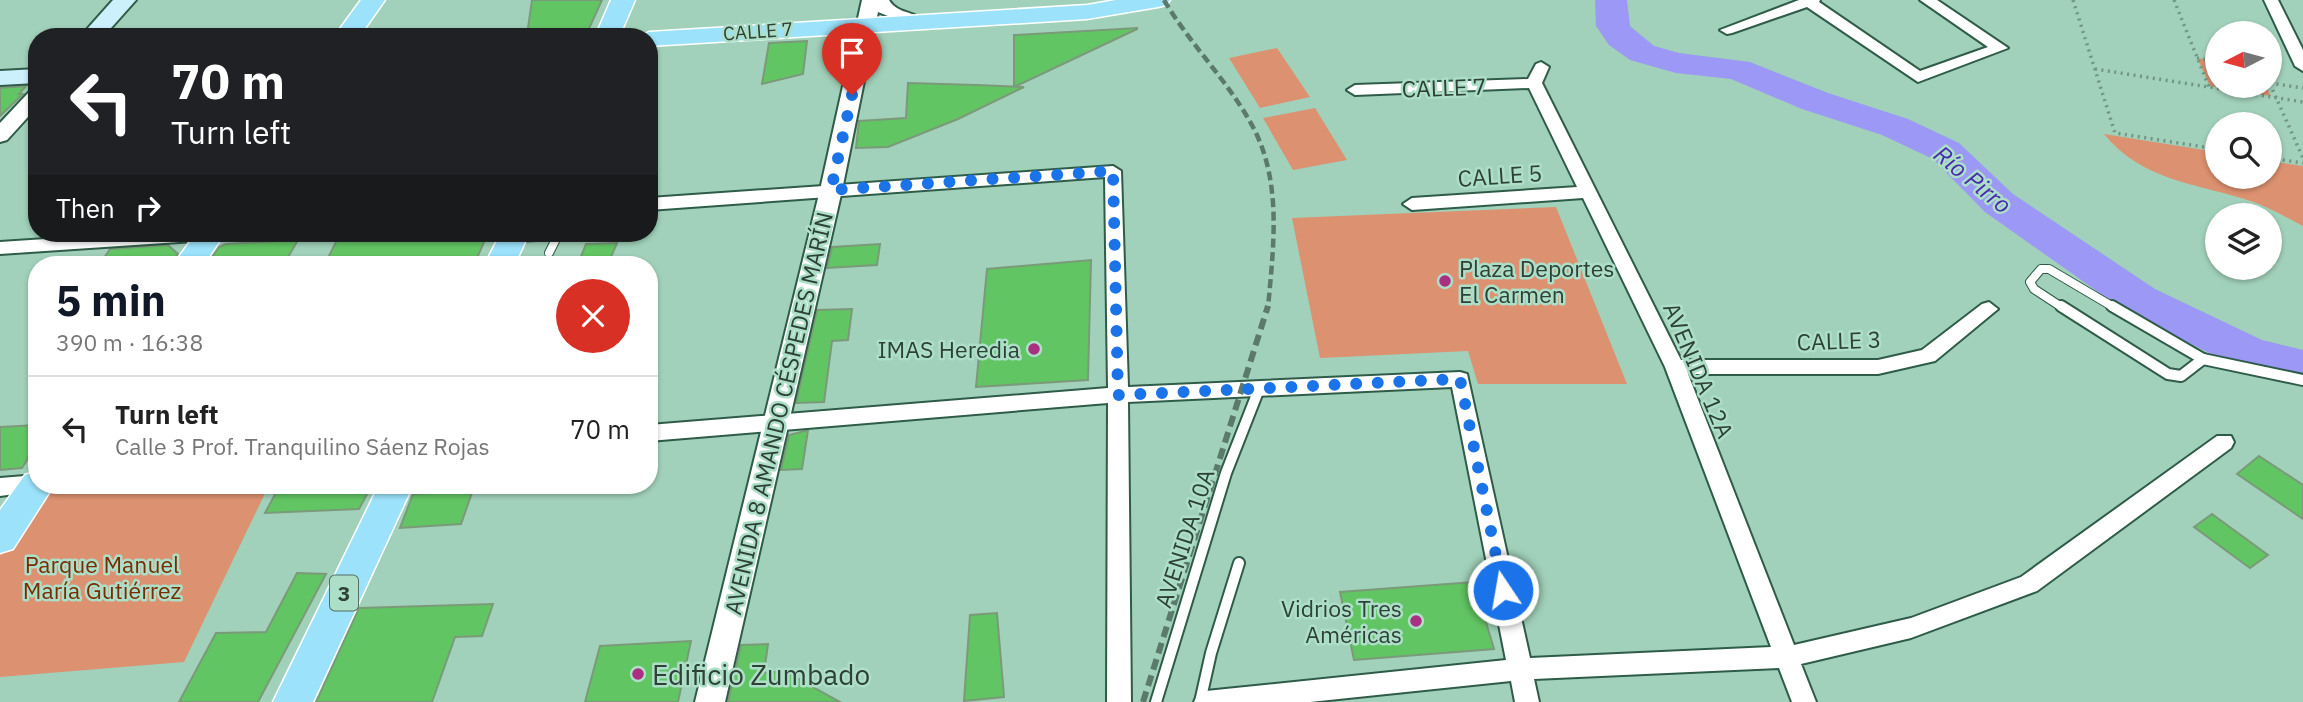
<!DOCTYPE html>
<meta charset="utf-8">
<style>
:root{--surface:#fff;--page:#f2f2f2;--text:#222;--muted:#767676;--line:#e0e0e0;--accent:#111827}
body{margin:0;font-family:"IBM Plex Sans",sans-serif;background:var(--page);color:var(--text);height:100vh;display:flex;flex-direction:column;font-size:26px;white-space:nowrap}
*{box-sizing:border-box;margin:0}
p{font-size:23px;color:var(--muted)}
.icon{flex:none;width:38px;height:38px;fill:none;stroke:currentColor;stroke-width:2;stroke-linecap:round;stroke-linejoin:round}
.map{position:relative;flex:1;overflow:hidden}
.details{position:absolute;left:28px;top:256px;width:630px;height:238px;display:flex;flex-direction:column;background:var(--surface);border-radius:28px;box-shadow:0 2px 5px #0004}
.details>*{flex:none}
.banner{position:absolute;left:28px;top:28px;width:630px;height:214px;border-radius:28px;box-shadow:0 2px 5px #0004;background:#202124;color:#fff;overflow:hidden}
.needle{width:46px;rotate:264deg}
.buttons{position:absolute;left:2205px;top:21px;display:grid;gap:14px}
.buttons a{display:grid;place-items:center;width:77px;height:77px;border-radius:50%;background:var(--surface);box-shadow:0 2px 5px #0004;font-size:35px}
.pin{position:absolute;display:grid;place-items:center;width:60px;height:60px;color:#fff;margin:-72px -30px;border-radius:50% 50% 50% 0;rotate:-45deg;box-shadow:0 0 7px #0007}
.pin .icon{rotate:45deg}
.me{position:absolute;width:77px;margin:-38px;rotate:348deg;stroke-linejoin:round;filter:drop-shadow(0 0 5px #0008)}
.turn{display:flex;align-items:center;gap:24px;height:147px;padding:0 28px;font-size:32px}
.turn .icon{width:91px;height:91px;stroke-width:2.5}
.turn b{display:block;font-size:49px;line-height:60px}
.then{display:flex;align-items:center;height:66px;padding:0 28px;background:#0003;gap:14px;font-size:26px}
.round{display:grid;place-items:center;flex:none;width:74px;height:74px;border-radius:37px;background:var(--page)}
.overview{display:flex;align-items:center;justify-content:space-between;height:119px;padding:0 28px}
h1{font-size:42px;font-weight:700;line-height:52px;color:var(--accent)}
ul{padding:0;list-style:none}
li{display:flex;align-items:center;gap:21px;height:105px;padding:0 28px;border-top:2px solid var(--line)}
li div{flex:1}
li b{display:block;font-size:26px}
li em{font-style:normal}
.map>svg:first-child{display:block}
.green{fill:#dc9170}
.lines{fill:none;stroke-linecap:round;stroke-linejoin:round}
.river{fill:#9b99f5;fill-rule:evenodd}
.building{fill:#62c563;stroke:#7a9a79;stroke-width:2}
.service-far1-casing{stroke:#2e5c48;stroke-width:10}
.service-casing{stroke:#2e5c48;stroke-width:14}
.minor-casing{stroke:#2e5c48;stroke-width:4}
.tertiary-casing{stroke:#2e5c48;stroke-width:4}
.secondary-casing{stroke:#2e5c48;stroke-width:4}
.primary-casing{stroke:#fff;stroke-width:3}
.path{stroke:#719583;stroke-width:3.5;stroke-dasharray:2 4.5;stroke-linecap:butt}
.service-far1{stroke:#fff;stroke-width:8}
.service{stroke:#fff;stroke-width:10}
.minor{fill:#fff;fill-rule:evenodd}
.tertiary{fill:#fff;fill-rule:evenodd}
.secondary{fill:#cdf0fd;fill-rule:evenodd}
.primary{fill:#9be2fa;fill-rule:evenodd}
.rail-far1{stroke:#5b7a6b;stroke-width:4.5;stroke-dasharray:9 4.5;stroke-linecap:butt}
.rail{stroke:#5b7a6b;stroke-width:6;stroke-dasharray:11 6;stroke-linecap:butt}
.route{stroke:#1a73e8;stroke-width:12;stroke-dasharray:0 21.6}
.poi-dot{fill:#aa2f82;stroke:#addec7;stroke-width:2.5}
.labels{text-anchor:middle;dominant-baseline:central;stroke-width:5;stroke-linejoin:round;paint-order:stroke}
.far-street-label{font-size:19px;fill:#2d4137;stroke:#addec7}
.shield{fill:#addec7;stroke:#537062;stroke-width:2}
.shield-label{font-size:21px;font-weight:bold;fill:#2d4137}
.street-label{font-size:23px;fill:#2d4137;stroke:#addec7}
.poi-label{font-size:23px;fill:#2d4137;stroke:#addec7;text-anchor:end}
.park-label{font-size:23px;fill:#782c00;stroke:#addec7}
.water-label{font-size:24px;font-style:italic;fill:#472aae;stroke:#addec7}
.near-poi-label{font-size:28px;fill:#2d4137;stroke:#addec7;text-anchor:start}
</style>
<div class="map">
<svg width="2303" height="702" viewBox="0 0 2303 702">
<rect width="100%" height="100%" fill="#a1d1ba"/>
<g class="green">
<path d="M1277,48L1310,97L1260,108L1229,58Z"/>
<path d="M2197,58L2217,61V86H2266L2271,96L2210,86Z"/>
<path d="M1315,108L1347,160L1293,170L1263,118Z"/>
<path d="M2104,134L2217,152V177H2270V161L2303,166V226C2289,219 2274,210 2259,204C2202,183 2145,184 2104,134Z"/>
<path d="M1556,207L1627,384H1478L1468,351L1320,358L1292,218Z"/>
<path d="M126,485H269L184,662L0,677V548L38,491Z"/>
</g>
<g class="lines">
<path class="river" d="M1595,0H1627L1630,26L1654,46L1679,53L1750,62L1828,93L1908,119L1959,143L2013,194L2155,289L2262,340L2303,350V384L2235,366L2125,311L1985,212L1933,159L1882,135L1802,109L1731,79L1676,73L1630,60L1609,45L1596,26Z"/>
</g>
<g class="building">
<path d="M532,0H602L587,33L527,35Z"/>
<path d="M1137,28V29L1014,87V35Z"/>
<path d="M807,41L803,74L762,84L769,43Z"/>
<path d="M908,83L977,85L1024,87L958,119L888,147L856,148L859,121L906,118Z"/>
<path d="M26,86L19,94H23L0,116V88Z"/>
<path d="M396,233H488L477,258L325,264L338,238Z"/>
<path d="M298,240L284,264H207L219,247L226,244Z"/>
<path d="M617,243L608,264H578L586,244Z"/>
<path d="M880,244L877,265L827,268L832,247Z"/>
<path d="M168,245L178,254L171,264H100L110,249Z"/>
<path d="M1091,260L1088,380L976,387L987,269Z"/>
<path d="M852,309L848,340L832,341L824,402L796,403L817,310Z"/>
<path d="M37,425V444L22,468L0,470V427Z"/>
<path d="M808,430L802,469L781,470L789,435Z"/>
<path d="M2259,456L2303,485V519L2237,474Z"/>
<path d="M280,485H372L359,509L265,513Z"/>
<path d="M473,490L461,524L400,528L413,494Z"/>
<path d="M2212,514L2268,555L2250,568L2194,527Z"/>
<path d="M297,573L326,574L258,702H179L216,633L266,632Z"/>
<path d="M1474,582L1494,649L1354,660L1340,592Z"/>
<path d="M493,604L482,636L455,637L432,702H316L359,608Z"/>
<path d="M997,613L1004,697L964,701L970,615Z"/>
<path d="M691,641L678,702H585L600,646Z"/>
<path d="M768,644L764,673L784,671L840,702H728L741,645Z"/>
</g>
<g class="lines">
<g class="service-far1-casing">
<g id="service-far1">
<path d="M516,238L557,236"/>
<path d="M549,253L559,233"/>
<path d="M2063,308L2034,289L2030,282L2041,269H2049L2115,308"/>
</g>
</g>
<g class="service-casing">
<g id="service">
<path d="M2061,306L2168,374L2181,376L2203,359"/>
<path d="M2112,306L2203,359"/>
<path d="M2203,359L2303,380"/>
<path d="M1156,702L1226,473L1259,389"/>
<path d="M1200,702L1211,653L1239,563"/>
</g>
</g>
<g class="minor-casing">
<g id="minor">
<path d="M1799,0H1820L1819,2L1920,71L1988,47L1920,0H1937L2008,48L1918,82L1807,7L1732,33L1727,34L1720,30Z"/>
<path d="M2264,0H2278L2303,50V71L2295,66Z"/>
<path d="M1541,62L1549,67L1542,83L1681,360H1878L1922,350L1982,304L1989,302L1998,309L1935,361L1878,374H1688L1794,645L1911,618L2021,577L2217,436H2231L2234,442L2231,448L2037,591L1911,638L1801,664L1816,702H1792L1779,668L1534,679L1539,702H1515L1511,681L1310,702H1194L1198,694L1206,691L1506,660L1452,387L1128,402L1131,702H1107L1108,403L649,441V425L1108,388L1105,177L649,210V198L1113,166L1121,171L1128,387L1460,372L1467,374L1530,658L1771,647L1665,367L1583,198L1412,210L1403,204L1412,198L1577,187L1529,88L1355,95L1347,90L1355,85L1528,79L1536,64Z"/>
<path d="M137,233H233L224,239L0,254V242Z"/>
<path d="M37,475V485H47L44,490L0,496V478Z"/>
</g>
</g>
<g class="tertiary-casing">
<g id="tertiary">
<path d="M862,0H889C897,14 915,11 924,21L915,27L878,12L842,190L725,702H695L820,190Z"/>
<path d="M37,89V107L7,140L0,142V123L30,91Z"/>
</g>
</g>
<g class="secondary-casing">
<g id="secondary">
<path d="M113,0H136L103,37H80Z"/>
<path d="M37,69V83L0,85V71Z"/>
</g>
</g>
<g class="primary-casing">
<g id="primary">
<path d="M361,0H385L359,37H334Z"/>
<path d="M611,0H635L619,37H595Z"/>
<path d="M1116,0H1170L1166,5L1158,7L1087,19L649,46V37H638L649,32L1087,5Z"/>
<path d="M196,233H225L204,264H174Z"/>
<path d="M501,233H529L515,264H485Z"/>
<path d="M37,471V485H54L13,549L0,553V510L25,475Z"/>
<path d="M379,485H413L313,702H273Z"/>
</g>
</g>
<g class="path">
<path d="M2073,0L2115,133L2217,149"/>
<path d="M2174,0L2209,87"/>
<path d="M2197,58L2217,61"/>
<path d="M2095,69L2303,102"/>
<path d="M2270,83L2303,88"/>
<path d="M2270,84L2303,158"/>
<path d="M2270,158L2303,163"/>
</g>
<use href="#service-far1" class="service-far1"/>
<use href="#service" class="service"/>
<use href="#minor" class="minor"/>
<use href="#tertiary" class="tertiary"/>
<use href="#secondary" class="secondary"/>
<use href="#primary" class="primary"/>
<path class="rail-far1" d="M1164,0C1191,46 1233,86 1256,133C1282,188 1273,250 1268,308"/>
<path class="rail" d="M1143,702L1268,306"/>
</g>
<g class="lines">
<path class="route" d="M852,95L831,190L1113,171L1118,395L1460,379L1503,590"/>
</g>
<g class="poi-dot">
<circle cx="1445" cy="281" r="7"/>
<circle cx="1034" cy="349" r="7"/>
<circle cx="1416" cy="621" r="7"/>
<circle cx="638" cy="674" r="7"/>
</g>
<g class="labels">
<g class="far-street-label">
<text transform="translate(758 31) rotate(-4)">CALLE 7</text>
</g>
<rect class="shield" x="330" y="575.5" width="28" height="35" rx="5"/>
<g class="shield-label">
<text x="344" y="593">3</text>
</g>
<g class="street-label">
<text transform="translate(1444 87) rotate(-2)">CALLE 7</text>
<text transform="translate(1500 175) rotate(-4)">CALLE 5</text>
<text transform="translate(1839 340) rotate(-2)">CALLE 3</text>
<text transform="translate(1699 370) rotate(67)">AVENIDA 12A</text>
<text transform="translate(778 413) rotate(-77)">AVENIDA 8 AMANDO CÉSPEDES MARÍN</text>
<text transform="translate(1184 538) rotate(-72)">AVENIDA 10A</text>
</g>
<g class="poi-label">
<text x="1459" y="268" text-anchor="start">Plaza Deportes<tspan x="1459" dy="26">El Carmen</tspan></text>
<text x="1020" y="349">IMAS Heredia</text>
<text x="1402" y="608">Vidrios Tres<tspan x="1402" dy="26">Américas</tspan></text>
</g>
<g class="park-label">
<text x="102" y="564">Parque Manuel<tspan x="102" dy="26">María Gutiérrez</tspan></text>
</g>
<g class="water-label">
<text transform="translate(1973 179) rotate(39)">Río Pirro</text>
</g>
<g class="near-poi-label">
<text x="652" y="674">Edificio Zumbado</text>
</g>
</g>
</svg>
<div class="buttons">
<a><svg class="needle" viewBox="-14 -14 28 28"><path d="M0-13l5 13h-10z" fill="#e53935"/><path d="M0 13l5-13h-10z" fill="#767676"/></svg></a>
<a><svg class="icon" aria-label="search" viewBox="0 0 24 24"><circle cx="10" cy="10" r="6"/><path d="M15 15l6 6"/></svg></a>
<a><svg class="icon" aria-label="layers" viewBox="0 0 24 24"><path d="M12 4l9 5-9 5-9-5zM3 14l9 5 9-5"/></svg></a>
</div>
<div class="pin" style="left:852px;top:95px;background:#d93025"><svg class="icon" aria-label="arrive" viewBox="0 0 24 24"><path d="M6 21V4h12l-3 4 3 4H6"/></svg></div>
<svg class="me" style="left:1503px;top:590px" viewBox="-20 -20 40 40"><circle r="17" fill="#1a73e8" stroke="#fff" stroke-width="3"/><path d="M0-11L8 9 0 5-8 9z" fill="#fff"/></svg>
<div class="banner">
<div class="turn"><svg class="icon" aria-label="left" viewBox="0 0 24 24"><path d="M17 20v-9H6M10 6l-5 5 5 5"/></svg><div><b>70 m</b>Turn left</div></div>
<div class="then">Then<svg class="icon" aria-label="right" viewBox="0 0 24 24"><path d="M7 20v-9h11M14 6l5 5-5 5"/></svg></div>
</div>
<section class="details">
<div class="overview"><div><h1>5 min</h1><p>390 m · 16:38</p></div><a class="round" style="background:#d93025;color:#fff"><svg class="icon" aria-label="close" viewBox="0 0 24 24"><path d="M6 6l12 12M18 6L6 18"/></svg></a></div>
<ul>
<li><svg class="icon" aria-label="left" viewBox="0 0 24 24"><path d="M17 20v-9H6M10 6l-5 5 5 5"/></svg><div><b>Turn left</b><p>Calle 3 Prof. Tranquilino Sáenz Rojas</p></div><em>70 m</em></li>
</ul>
</section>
</div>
